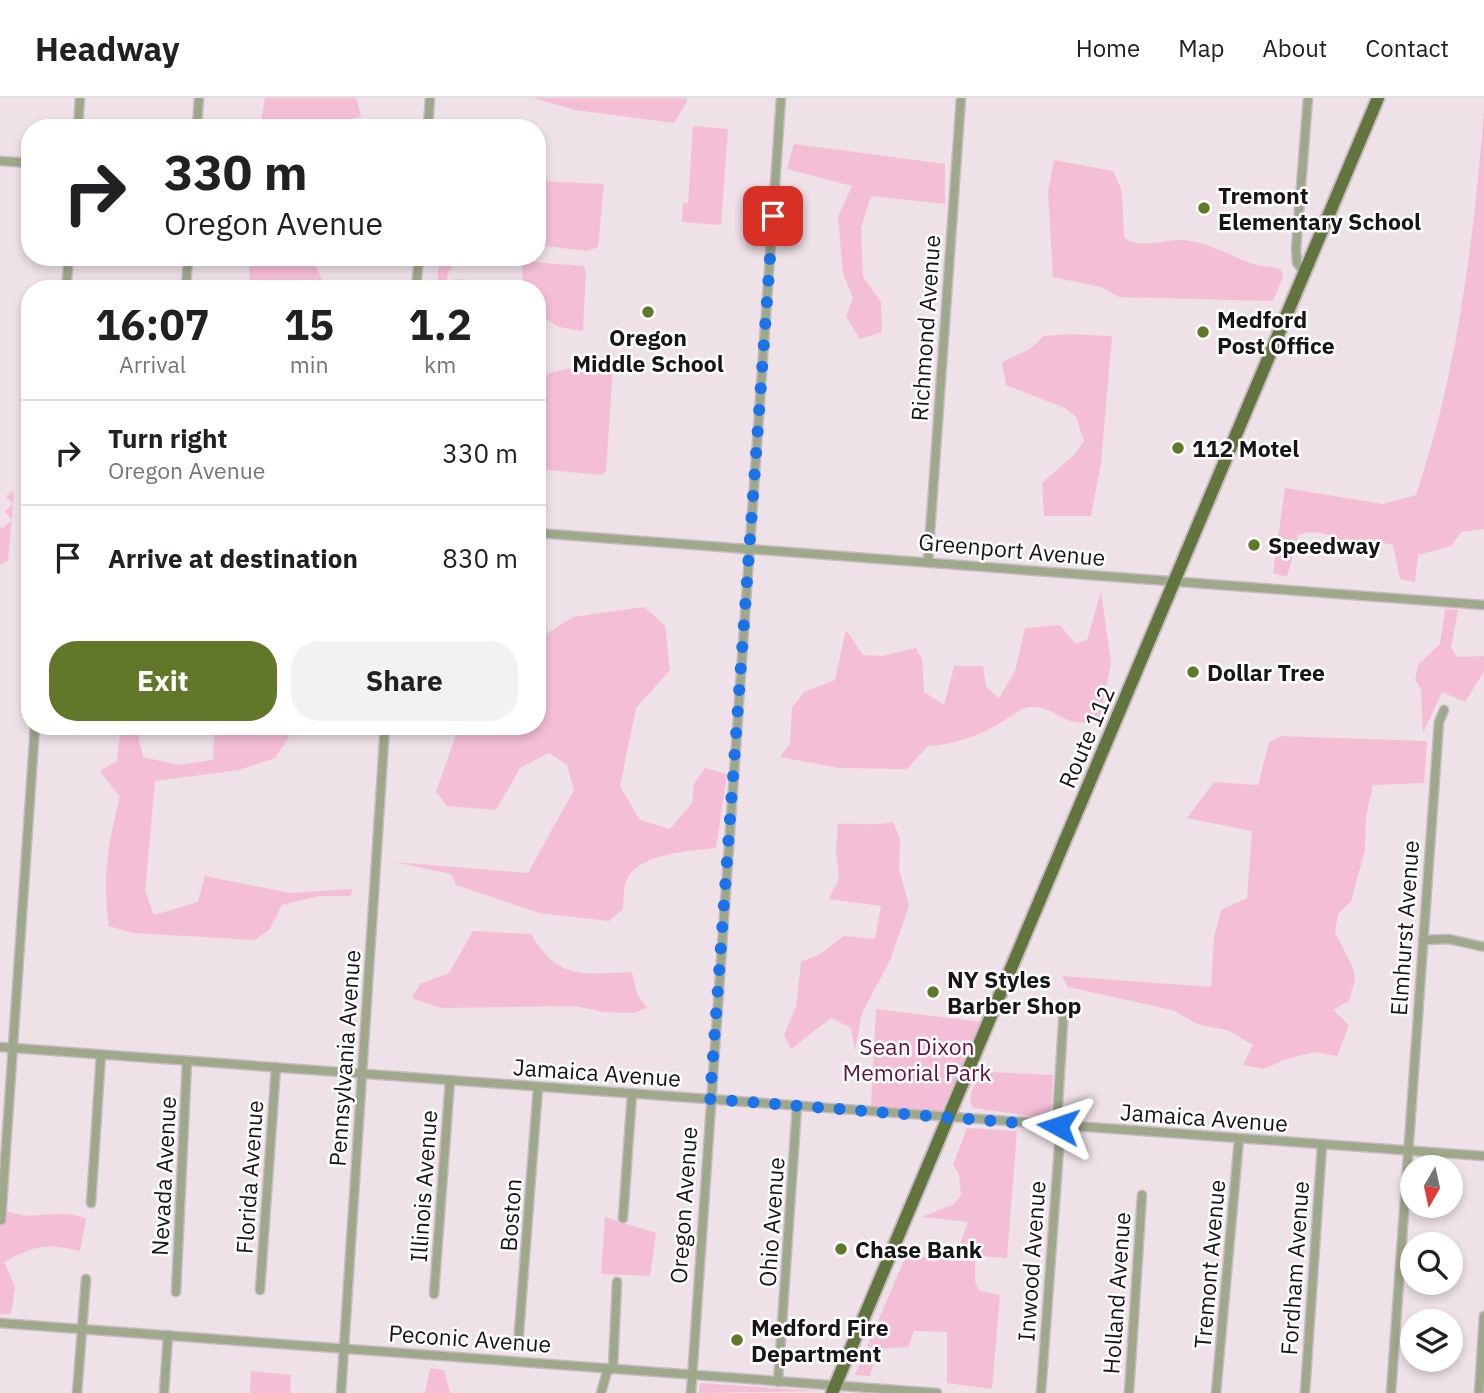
<!DOCTYPE html>
<style>
:root{--surface:#fff;--page:#f2f2f2;--text:#202124;--muted:#757577;--line:#e0e0e0;--accent:#61782a}
body{margin:0;font-family:"IBM Plex Sans",sans-serif;background:var(--page);color:var(--text);height:100vh;display:flex;flex-direction:column;font-size:26px;white-space:nowrap}
*{box-sizing:border-box;margin:0}
p{font-size:23px;color:var(--muted)}
.icon{flex:none;width:38px;height:38px;fill:none;stroke:currentColor;stroke-width:2;stroke-linecap:round;stroke-linejoin:round}
.map{position:relative;flex:1;overflow:hidden}
.sheet{position:absolute;left:21px;top:182px;width:525px;height:455px;display:flex;flex-direction:column;background:var(--surface);border-radius:28px;box-shadow:0 4px 10px #0003}
.sheet>*{flex:none}
.banner{position:absolute;left:21px;top:21px;width:525px;height:147px;border-radius:28px;box-shadow:0 4px 10px #0003;background:#fff;color:var(--text);overflow:hidden}
.needle{width:46px;rotate:189deg}
.fabs{position:absolute;left:1400px;top:1057px;display:grid;gap:14px}
.fabs a{display:grid;place-items:center;width:63px;height:63px;border-radius:50%;background:var(--surface);box-shadow:0 4px 10px #0003;font-size:35px}
.pin{position:absolute;display:grid;place-items:center;width:60px;height:60px;color:#fff;margin:-30px;border-radius:14px;box-shadow:0 4px 10px #0006}
.me{position:absolute;width:77px;margin:-38px;rotate:275deg;stroke-linejoin:round;filter:drop-shadow(0 0 5px #0008)}
.turn{display:flex;align-items:center;gap:24px;height:147px;padding:0 28px;font-size:32px}
.turn .icon{width:91px;height:91px;stroke-width:2.5}
.turn b{display:block;font-size:49px;line-height:60px}
.eta{display:flex;justify-content:space-evenly;align-items:center;height:119px;text-align:center}
.eta b{font-size:42px;font-weight:700;line-height:49px}
.action{display:flex;gap:14px;margin-top:auto;padding:14px 28px}
.action a{flex:1;height:80px;border-radius:28px;background:var(--accent);color:#fff;font-size:28px;font-weight:700;line-height:80px;text-align:center}
.action a+a{background:var(--page);color:var(--text)}
ul{padding:0;list-style:none}
li{display:flex;align-items:center;gap:21px;height:105px;padding:0 28px;border-top:2px solid var(--line)}
li div{flex:1}
li b{display:block;font-size:26px}
li em{font-style:normal}
header{display:flex;align-items:center;gap:42px;box-sizing:border-box;height:98px;padding:0 35px;background:var(--surface);border-bottom:2px solid var(--line)}
header strong{font-size:33px}
nav{display:flex;gap:38px;margin-inline-start:auto;font-size:24px}
.map>svg:first-child{display:block}
.green{fill:#f5bed7}
.lines{fill:none;stroke-linecap:round;stroke-linejoin:round}
.street-casing{stroke:#c8bcc2;stroke-width:11}
.primary-casing{stroke:#c8bcc2;stroke-width:16}
.street{stroke:#9ea88b;stroke-width:8}
.primary{stroke:#63753e;stroke-width:12}
.route{stroke:#1a73e8;stroke-width:12;stroke-dasharray:0 21.6}
.poi-dot{fill:#61782a;stroke:#fff;stroke-width:2.5}
.labels{text-anchor:middle;dominant-baseline:central;stroke-width:5;stroke-linejoin:round;paint-order:stroke}
.poi-label{font-size:23px;font-weight:bold;fill:#191517;stroke:#fff;text-anchor:start}
.street-label{font-size:23px;fill:#191517;stroke:#fff}
.park-label{font-size:23px;fill:#651243;stroke:#fff}
</style>
<header>
<strong>Headway</strong>
<nav><a>Home</a><a>Map</a><a>About</a><a>Contact</a></nav>
</header>
<div class="map">
<svg width="1484" height="1295" viewBox="0 0 1484 1295">
<rect width="100%" height="100%" fill="#eee1e7"/>
<g class="green">
<path d="M265,0H356L361,18L327,30H260Z"/>
<path d="M533,0H686L687,4L674,25L575,12Z"/>
<path d="M1484,14V431L1461,434L1451,448L1418,457L1415,484L1400,481L1393,447C1375,442 1373,448 1359,447C1338,445 1320,427 1298,437L1287,479L1273,475L1285,390L1383,406L1416,397C1458,273 1473,145 1484,14Z"/>
<path d="M693,28L728,31L721,127L682,124L683,105H688Z"/>
<path d="M794,46L945,66V106L871,98L861,130L863,179L881,204L882,234L860,241L846,219L853,200L843,175L838,119L852,88L787,71Z"/>
<path d="M1054,62L1113,73L1122,93L1124,139C1136,151 1161,143 1177,142C1203,141 1226,156 1250,165C1260,169 1271,167 1281,172L1283,179L1273,203L1119,199L1101,189L1053,179L1048,94Z"/>
<path d="M537,83L604,86L598,149L587,153L537,147Z"/>
<path d="M250,159H311L327,191H249Z"/>
<path d="M439,159H447L448,163L460,159L448,174L445,191H437Z"/>
<path d="M522,163L583,168L586,172L583,233L559,229L537,215V191H523Z"/>
<path d="M454,181L507,185L506,191H454Z"/>
<path d="M1070,236L1112,238L1101,365L1091,418H1044L1042,385L1075,356L1084,343L1076,319L1065,310L1006,287L1002,264L1030,251L1044,238Z"/>
<path d="M582,268H613L606,373L601,377L537,371V284L552,274Z"/>
<path d="M12,393L14,396L8,463L0,467V429L2,431L12,422L5,413L13,406L6,398Z"/>
<path d="M1101,494L1111,564L1100,620C1064,635 1059,607 1029,609C1020,610 1008,621 1000,625C978,638 953,647 928,648L907,671L839,670L780,659L790,646L792,610L804,594L835,582L846,532L863,557L882,558L916,550L922,561L924,594L944,607L954,568H983L986,589L999,600L1015,573L1025,530L1060,527L1075,546L1087,542Z"/>
<path d="M644,509L665,527L670,572L636,610L620,688L640,722L670,731L692,705L694,686L705,670L727,676L716,750C691,753 637,755 626,783C623,791 624,802 623,811L609,823L539,815L456,787L451,776L394,764L528,775L574,692L567,667L549,655L520,670L496,712L447,708L436,694L459,628H537V538H543L573,519Z"/>
<path d="M1445,511L1458,512L1451,549L1457,559L1484,558V573L1465,604L1442,594L1423,635L1421,592L1415,581L1418,567L1440,546Z"/>
<path d="M121,628H136L143,659L178,667L213,662L215,628H296L275,660L239,672L155,683L145,793L154,817L198,804L205,778L290,795L352,791L351,798H319L282,807L270,831L255,842L132,835L109,828C102,782 108,744 120,699L100,673L117,663Z"/>
<path d="M1281,638L1427,643L1424,685L1373,687L1366,718L1365,752L1351,803L1338,816L1335,834L1353,870L1355,882L1349,903L1333,912L1349,927L1337,958L1315,954L1286,961L1264,971L1243,967L1253,947L1227,932L1200,927L1172,912L1068,889L1062,878L1211,889L1214,839L1221,812L1247,800L1252,733L1187,720L1214,684L1258,687L1269,644Z"/>
<path d="M893,724L900,741L899,771L909,808L890,862L862,915L855,953L851,930L831,920L791,951L784,937L796,909L801,864L820,856L844,838L875,841L881,808L829,801L839,781L836,753L838,726C858,725 874,728 893,724Z"/>
<path d="M473,833L531,836C558,883 585,876 632,874L637,896L647,910L634,915L604,914L575,908L441,910L412,900L420,886L449,875Z"/>
<path d="M876,911L982,924L941,1014L871,1008Z"/>
<path d="M993,974L1053,977L1051,1017L1045,1020L973,1010C965,994 978,979 993,974Z"/>
<path d="M967,1030L1017,1033L1007,1160L975,1158V1183L980,1193L1000,1197L992,1291L947,1285V1234L914,1233L908,1249L877,1251L870,1278L855,1277L905,1160L956,1158L968,1124L922,1119L954,1106L961,1097L959,1076L953,1067Z"/>
<path d="M0,1109C28,1128 56,1107 86,1121L80,1153C44,1145 36,1147 4,1164L15,1189L11,1216H0Z"/>
<path d="M605,1119L656,1135L650,1178L601,1176Z"/>
<path d="M430,1270L444,1272L450,1295H425Z"/>
<path d="M251,1273L291,1277L290,1295H250Z"/>
<path d="M700,1285L819,1293L699,1295Z"/>
</g>
<g class="lines">
<g class="street-casing">
<g id="street">
<path d="M78,30L80,0"/>
<path d="M197,30L199,0"/>
<path d="M428,30L430,0"/>
<path d="M0,63L30,65"/>
<path d="M1305,175L1297,165L1296,151L1308,0"/>
<path d="M66,191L69,159"/>
<path d="M186,191L188,159"/>
<path d="M416,191L419,159"/>
<path d="M537,435L1484,507"/>
<path d="M928,463L961,0"/>
<path d="M1423,842L1449,841L1484,849"/>
<path d="M0,949L1484,1058"/>
<path d="M91,1105L101,957"/>
<path d="M623,1120L632,996"/>
<path d="M1,1122L35,628"/>
<path d="M260,1192L276,969"/>
<path d="M176,1194L187,963"/>
<path d="M434,1196L450,982"/>
<path d="M0,1225L937,1295"/>
<path d="M518,1248L538,989"/>
<path d="M778,1284L797,1008"/>
<path d="M77,1295L86,1181"/>
<path d="M164,1295L168,1237"/>
<path d="M341,1295L385,628"/>
<path d="M601,1295L607,1274L613,1269L617,1184"/>
<path d="M691,1295L781,0"/>
<path d="M1041,1295L1060,1036L1057,1022L1064,909"/>
<path d="M1129,1295L1142,1097"/>
<path d="M1216,1295L1239,1041"/>
<path d="M1305,1295L1322,1047"/>
<path d="M1391,1295L1439,624L1444,612"/>
<path d="M1479,1295L1484,1218"/>
</g>
</g>
<g class="primary-casing">
<path id="primary" d="M832,1295L1378,0"/>
</g>
<use href="#street" class="street"/>
<use href="#primary" class="primary"/>
</g>
<g class="lines">
<path class="route" d="M773,118L710,1001L1058,1028"/>
</g>
<g class="poi-dot">
<circle cx="1204" cy="110" r="7"/>
<circle cx="648" cy="214" r="7"/>
<circle cx="1203" cy="234" r="7"/>
<circle cx="1178" cy="350" r="7"/>
<circle cx="1254" cy="447" r="7"/>
<circle cx="1193" cy="574" r="7"/>
<circle cx="933" cy="894" r="7"/>
<circle cx="841" cy="1151" r="7"/>
<circle cx="737" cy="1242" r="7"/>
</g>
<g class="labels">
<g class="poi-label">
<text x="1218" y="97">Tremont<tspan x="1218" dy="26">Elementary School</tspan></text>
<text x="1217" y="221">Medford<tspan x="1217" dy="26">Post Office</tspan></text>
<text x="648" y="239" text-anchor="middle">Oregon<tspan x="648" dy="26">Middle School</tspan></text>
<text x="1192" y="350">112 Motel</text>
<text x="1268" y="447">Speedway</text>
<text x="1207" y="574">Dollar Tree</text>
<text x="947" y="881">NY Styles<tspan x="947" dy="26">Barber Shop</tspan></text>
<text x="855" y="1151">Chase Bank</text>
<text x="751" y="1229">Medford Fire<tspan x="751" dy="26">Department</tspan></text>
</g>
<g class="street-label">
<text transform="translate(925 230) rotate(-86)">Richmond Avenue</text>
<text transform="translate(1012 451) rotate(5)">Greenport Avenue</text>
<text transform="translate(1086 639) rotate(-67)">Route 112</text>
<text transform="translate(1404 830) rotate(-86)">Elmhurst Avenue</text>
<text transform="translate(344 960) rotate(-86)">Pennsylvania Avenue</text>
<text transform="translate(597 974) rotate(4)">Jamaica Avenue</text>
<text transform="translate(1204 1019) rotate(4)">Jamaica Avenue</text>
<text transform="translate(163 1078) rotate(-87)">Nevada Avenue</text>
<text transform="translate(249 1079) rotate(-86)">Florida Avenue</text>
<text transform="translate(423 1088) rotate(-86)">Illinois Avenue</text>
<text transform="translate(683 1107) rotate(-86)">Oregon Avenue</text>
<text transform="translate(510 1117) rotate(-86)">Boston</text>
<text transform="translate(771 1124) rotate(-86)">Ohio Avenue</text>
<text transform="translate(1031 1163) rotate(-86)">Inwood Avenue</text>
<text transform="translate(1209 1166) rotate(-85)">Tremont Avenue</text>
<text transform="translate(1294 1170) rotate(-86)">Fordham Avenue</text>
<text transform="translate(1116 1195) rotate(-86)">Holland Avenue</text>
<text transform="translate(470 1240) rotate(4)">Peconic Avenue</text>
</g>
<g class="park-label">
<text x="917" y="948">Sean Dixon<tspan x="917" dy="26">Memorial Park</tspan></text>
</g>
</g>
</svg>
<div class="fabs">
<a><svg class="needle" viewBox="-14 -14 28 28"><path d="M0-13l5 13h-10z" fill="#e53935"/><path d="M0 13l5-13h-10z" fill="#757577"/></svg></a>
<a><svg class="icon" aria-label="search" viewBox="0 0 24 24"><circle cx="10" cy="10" r="6"/><path d="M15 15l6 6"/></svg></a>
<a><svg class="icon" aria-label="layers" viewBox="0 0 24 24"><path d="M12 4l9 5-9 5-9-5zM3 14l9 5 9-5"/></svg></a>
</div>
<div class="pin" style="left:773px;top:118px;background:#d93025"><svg class="icon" aria-label="arrive" viewBox="0 0 24 24"><path d="M6 21V4h12l-3 4 3 4H6"/></svg></div>
<svg class="me" style="left:1058px;top:1028px" viewBox="-20 -20 40 40"><path d="M0-17L14 15 0 8-14 15z" fill="#1a73e8" stroke="#fff" stroke-width="4"/></svg>
<div class="banner">
<div class="turn"><svg class="icon" aria-label="right" viewBox="0 0 24 24"><path d="M7 20v-9h11M14 6l5 5-5 5"/></svg><div><b>330 m</b>Oregon Avenue</div></div>
</div>
<section class="sheet">
<div class="eta">
<div><b>16:07</b><p>Arrival</p></div>
<div><b>15</b><p>min</p></div>
<div><b>1.2</b><p>km</p></div>
</div>
<ul>
<li><svg class="icon" aria-label="right" viewBox="0 0 24 24"><path d="M7 20v-9h11M14 6l5 5-5 5"/></svg><div><b>Turn right</b><p>Oregon Avenue</p></div><em>330 m</em></li>
<li><svg class="icon" aria-label="arrive" viewBox="0 0 24 24"><path d="M6 21V4h12l-3 4 3 4H6"/></svg><div><b>Arrive at destination</b></div><em>830 m</em></li>
</ul>
<div class="action"><a>Exit</a><a>Share</a></div>
</section>
</div>
